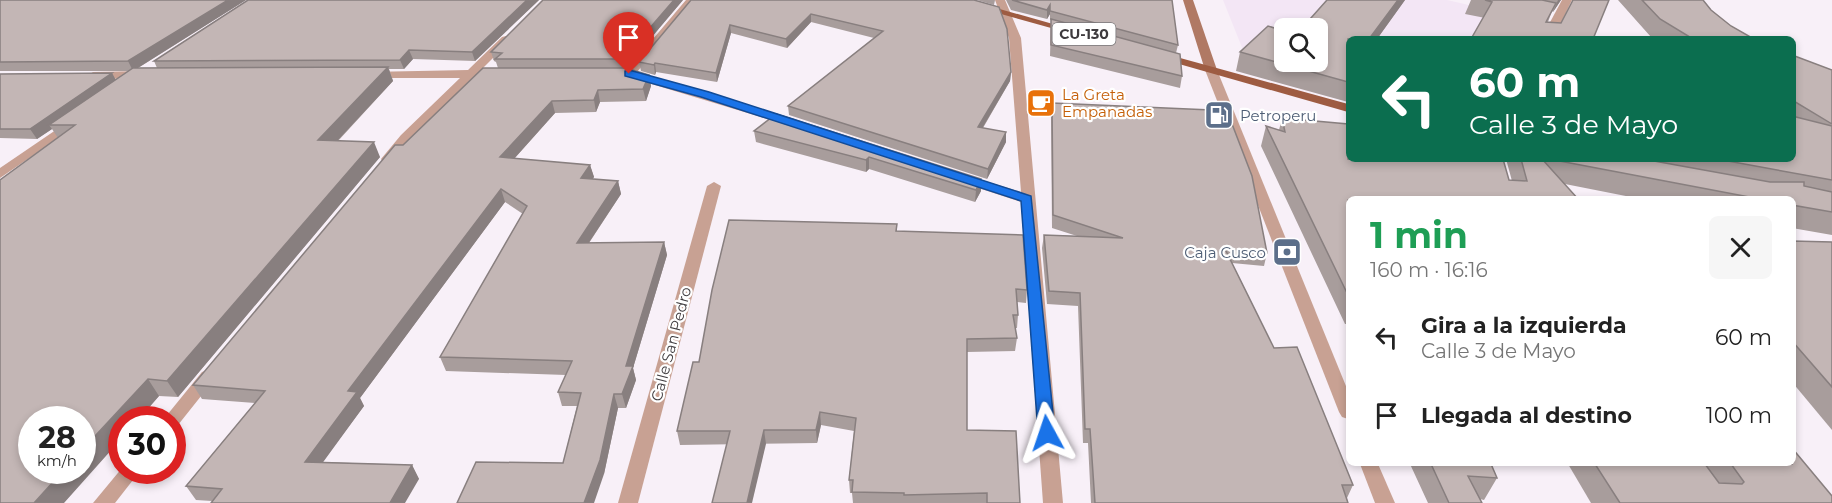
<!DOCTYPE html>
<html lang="es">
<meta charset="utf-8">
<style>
:root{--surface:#fff;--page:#f6f6f6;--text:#222;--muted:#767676}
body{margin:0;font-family:Montserrat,sans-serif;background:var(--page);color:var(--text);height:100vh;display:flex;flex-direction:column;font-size:22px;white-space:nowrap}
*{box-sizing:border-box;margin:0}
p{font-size:20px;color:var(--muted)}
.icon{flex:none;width:33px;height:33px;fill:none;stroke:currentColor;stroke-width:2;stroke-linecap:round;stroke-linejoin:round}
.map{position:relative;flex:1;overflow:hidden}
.side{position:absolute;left:1346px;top:196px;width:450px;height:270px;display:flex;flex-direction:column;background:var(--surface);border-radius:9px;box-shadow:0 3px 9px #0003}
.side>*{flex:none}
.top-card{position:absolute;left:1346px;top:36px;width:450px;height:126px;border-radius:9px;box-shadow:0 3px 9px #0003;background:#0b6e4f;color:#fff;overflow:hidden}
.fabs{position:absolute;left:1274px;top:18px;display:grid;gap:12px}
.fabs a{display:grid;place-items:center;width:54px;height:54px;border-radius:9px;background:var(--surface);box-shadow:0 3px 9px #0003;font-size:30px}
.speed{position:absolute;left:18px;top:406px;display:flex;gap:12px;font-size:30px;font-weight:700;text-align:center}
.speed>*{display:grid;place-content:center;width:78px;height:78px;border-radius:50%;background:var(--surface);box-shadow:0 3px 9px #0003;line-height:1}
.speed small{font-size:15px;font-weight:400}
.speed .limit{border:9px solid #d22;background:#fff;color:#111}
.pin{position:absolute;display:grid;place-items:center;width:51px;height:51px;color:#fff;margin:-62px -26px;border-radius:50% 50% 50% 0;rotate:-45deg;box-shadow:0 0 6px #0007}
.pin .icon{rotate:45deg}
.me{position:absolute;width:66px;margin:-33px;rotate:355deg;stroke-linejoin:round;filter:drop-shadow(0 0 4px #0008)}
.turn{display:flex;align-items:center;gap:21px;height:126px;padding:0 24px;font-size:27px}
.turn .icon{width:78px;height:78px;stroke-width:2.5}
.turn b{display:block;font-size:42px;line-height:51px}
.round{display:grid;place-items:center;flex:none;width:63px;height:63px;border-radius:9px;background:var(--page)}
.overview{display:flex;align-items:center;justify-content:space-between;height:102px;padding:0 24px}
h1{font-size:36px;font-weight:700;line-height:45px;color:#1e9e55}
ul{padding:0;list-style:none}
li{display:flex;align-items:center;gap:18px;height:78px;padding:0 24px}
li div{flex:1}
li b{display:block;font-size:22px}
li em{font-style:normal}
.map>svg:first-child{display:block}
.built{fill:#f3e6f5;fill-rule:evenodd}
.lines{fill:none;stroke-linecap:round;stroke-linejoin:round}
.pedestrian{fill:#c8a193;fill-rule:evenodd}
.minor{fill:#c8a193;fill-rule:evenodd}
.tertiary{fill:#c8a193;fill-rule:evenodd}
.secondary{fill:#b07964;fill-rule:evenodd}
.primary{fill:#9e5c42;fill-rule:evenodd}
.wall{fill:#a89d9c}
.shaded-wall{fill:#887f7f}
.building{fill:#c3b6b5;stroke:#887f7f;stroke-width:1.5}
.route{fill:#1a73e8;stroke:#114b97;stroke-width:1.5}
.labels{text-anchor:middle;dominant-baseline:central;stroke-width:4.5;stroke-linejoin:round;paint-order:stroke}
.shield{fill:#fff;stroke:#787678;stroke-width:1.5}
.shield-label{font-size:14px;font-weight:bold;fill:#3e3b3e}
.food-label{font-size:15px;fill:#c56008;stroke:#fff;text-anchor:start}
.service-label{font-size:15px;fill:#4e5e75;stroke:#fff;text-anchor:start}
.street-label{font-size:15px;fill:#3e3b3e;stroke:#fff}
</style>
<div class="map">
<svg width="1832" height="503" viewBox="0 0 1832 503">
<rect width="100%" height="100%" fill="#f8f0f8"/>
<path class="built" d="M1223,0H1447L1525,18L1512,39H1348V88L1247,60ZM1284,28H1317V62H1284Z"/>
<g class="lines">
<g class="pedestrian">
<path d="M1211,67L1217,70L1348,391V419L1342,417L1339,412L1205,70Z"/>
<path d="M1360,464H1378L1395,503H1375Z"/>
</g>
<g class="minor">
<path d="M686,0H697L637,72L795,119L797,122L795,125H787L625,76V72Z"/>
<path d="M995,0H1005L1021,38L1063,503H1043L1021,202L957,181L955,178L962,174L1021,192L1009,38Z"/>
<path d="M506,36L512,39L481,70L502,72V76L474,78L393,162H383L381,159L401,135L460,78H372L366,74L368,72L468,70L502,37Z"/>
<path d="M141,71L147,75L145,77L93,80L87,76L93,72Z"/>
<path d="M72,119L78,123L76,126L0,178V168Z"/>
<path d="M714,182L721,186L638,503H618L707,186Z"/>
<path d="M208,370L214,372L217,376L178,425L172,427V420H163L202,372Z"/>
<path d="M122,468V471H140L115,503H93Z"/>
</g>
<path class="tertiary" d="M1562,0H1572L1553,39H1541Z"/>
<path class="secondary" d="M1183,0H1193L1217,70L1215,72H1207L1205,70Z"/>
<g class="primary">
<path d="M951,0H968L1074,30L1069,33Z"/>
<path d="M1162,53L1348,104V112L1158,58V54Z"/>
</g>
</g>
<g class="wall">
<path d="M0,0H246L138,68H157L154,61L248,0H539L475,61L413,59L404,69H389L393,81L338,141L380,157L178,397L159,396L138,420H122L58,138L52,129L37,139L0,138V74L112,73L115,80L129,71H0Z"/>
<path d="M683,0L625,68L649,75L651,86L646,101L600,102L596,112L555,113L514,159L590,165L594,177L592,179L618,181L621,194L589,243L664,242L667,255L633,368L636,380L626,408H618L604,474L563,463L577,406H562L558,392L566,375L446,371L440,357L523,214L505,202L360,398L364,406L322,462L412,465L419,479L212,501L196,500L186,486L255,403L202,399L193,385L403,145L498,68L496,62L494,61L491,52Z"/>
<path d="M691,0H974L1011,72L1010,81L983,128L1006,132V142L987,179L789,115L788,106L874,38L811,22L787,48L731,33L717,82L656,72L655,75L641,71L639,62Z"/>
<path d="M977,0H995L994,5Z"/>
<path d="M1006,0H1172L1178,45L1176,53L1182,76L1180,88L1050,56L1051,20H1050V14L1047,19L1011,10Z"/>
<path d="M1327,0H1405L1377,39H1348V102L1236,71L1240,52L1284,62Z"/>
<path d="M1471,0H1561L1553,12L1552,11L1548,22L1593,39L1465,14Z"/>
<path d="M1618,0H1703L1711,10L1731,26L1754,39H1655L1651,37Z"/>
<path d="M1792,55L1832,70V235L1792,228V200H1646L1565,184L1348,200V324H1345L1261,146L1266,126L1279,130L1282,118L1509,180L1512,181L1506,159H1792Z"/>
<path d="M1052,103L1213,119L1267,253L1264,266L1232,263L1274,348L1353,485L1347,498L1348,503H1091L1088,443H1083L1078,306L1047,304L1042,248L1044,235L1077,236L1052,228L1051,116Z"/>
<path d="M754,131L981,179V191L975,202L869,169L866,172L756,142Z"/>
<path d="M897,224V231L1027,290L1026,303L1017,302L1018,315L1017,328H1015L1017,338L1015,351L967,352V430L1020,503H853L852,493H850L849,480L854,431L821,425L817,443L680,445L677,431L699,362Z"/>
<path d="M1792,241L1832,242V430L1792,382Z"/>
<path d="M1410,464H1491L1497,478L1484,500L1480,499L1482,503H1428Z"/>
<path d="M1568,464H1792L1832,503H1591Z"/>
</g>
<g class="shaded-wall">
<path d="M228,0H246L133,71L128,61Z"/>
<path d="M527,0H539L475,61L472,52Z"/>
<path d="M674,0H683L625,69L623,59Z"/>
<path d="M1398,0H1405L1377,39H1369Z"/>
<path d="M1558,0H1561L1553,12Z"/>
<path d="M1050,5V14L1047,19V10Z"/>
<path d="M811,14V22L787,48L786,39Z"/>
<path d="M730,25L731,33L717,82L716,73Z"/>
<path d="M409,50L413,59L404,69L400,60Z"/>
<path d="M655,63L656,72L655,75L654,65Z"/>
<path d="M388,67L393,81L324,155L318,140Z"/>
<path d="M1011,72L1010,81L977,137L978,127Z"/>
<path d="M112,73L117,82L49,125L52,129L37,139L30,129Z"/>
<path d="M649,75L651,86L646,101L643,89Z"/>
<path d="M598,90L600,102L596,112L594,100Z"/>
<path d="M552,101L555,113L504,170L500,157Z"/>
<path d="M1006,132V142L987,179L988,169Z"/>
<path d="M374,142L380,157L178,397L167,381Z"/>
<path d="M869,157V169L866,172V160Z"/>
<path d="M590,165L594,177L584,191L581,178Z"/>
<path d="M981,179V191L975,202L976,190Z"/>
<path d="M618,181L621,194L580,256L577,243Z"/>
<path d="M501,189L505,202L360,398L364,406L313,476L305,462L348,391Z"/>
<path d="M664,242L667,255L633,368L636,380L626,408L622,394L626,366Z"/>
<path d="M148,379L159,396L138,420H122V438L64,503H34L63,471H82V450Z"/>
<path d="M614,394L618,408L604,474L594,503H584Z"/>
<path d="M820,412L821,425L817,443L816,430Z"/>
<path d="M764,430L766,444L752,503H747Z"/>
<path d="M412,465L419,479L405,503H390Z"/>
</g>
<g class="building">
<path d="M0,0H228L128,61L0,62Z"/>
<path d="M248,0H527L472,52L409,50L400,60L154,61Z"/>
<path d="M543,0H674L623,59H495L502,53L491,52Z"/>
<path d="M691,0H974L999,7L1007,29L1011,72L978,127L1006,132L988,169L788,106L883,31L811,14L786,39L730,25L716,73L655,63L654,65L639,62Z"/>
<path d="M1012,0H1172L1178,45L1050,11V5L1047,10Z"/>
<path d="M1327,0H1398L1369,39H1348V82L1240,52L1268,26L1284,31V62H1317V28H1302Z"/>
<path d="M1485,0H1542L1556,3L1546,22L1561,23L1573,0H1609L1593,39H1471L1492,2Z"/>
<path d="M1642,0H1703L1711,10L1731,26L1754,39H1693L1660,19Z"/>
<path d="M1051,19L1180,54L1182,76L1051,45Z"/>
<path d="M1792,55L1832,70V124L1792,100Z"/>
<path d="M388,67L318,140L374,142L167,381L148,379L82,450V420H32V471H63L34,503H0V180L75,125H49L133,68Z"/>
<path d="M483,68H626L649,75L643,89L598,90L594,100L552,101L500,157L590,165L581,178L618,181L577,243L664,242L626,366H633L622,394H614L600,460L584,503H457L476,462L563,463L581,393L558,392L572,361L440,357L527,206L501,189L348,391L357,392L305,462L412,465L390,503H211L222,489L186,486L265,391L193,385L395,145H403Z"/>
<path d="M112,73L30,129H0V74Z"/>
<path d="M1052,103L1211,110L1213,119L1232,124L1252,176L1267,253L1225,249L1274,348L1297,347L1353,485H1342L1348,503H1095L1090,429H1085L1080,293L1049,291L1044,235L1123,238L1053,215Z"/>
<path d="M776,114L981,179L976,190L869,157L866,160L754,131Z"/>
<path d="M1792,116L1832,126V180L1717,159H1792Z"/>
<path d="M1282,118L1348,124V159H1503L1509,180L1527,181L1521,159H1542L1579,200H1348V295L1266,126L1285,132Z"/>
<path d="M1549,159H1643L1770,182H1804V186L1832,192V212L1792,205V200H1765Z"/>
<path d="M729,220L897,224L896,231L1023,235L1027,290L1016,289L1018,315H1013L1017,338L967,339V430L1016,431L1020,503H987V493L904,495V493L852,492L853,480H849L856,418L820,412L816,430H764L747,503H712L730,431H677L693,362H699L712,290Z"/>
<path d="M1792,241L1832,242V387L1792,341Z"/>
<path d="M1792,448L1832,496V503H1620L1595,464H1705L1719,483L1742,484L1744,482L1731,464H1792Z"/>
<path d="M1431,464H1491L1497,478L1468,476L1482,503H1449Z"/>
</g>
<path class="route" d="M629,70L709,92L1031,196L1055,433L1053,437L1047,439L1041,437L1038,433L1021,201L701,97L625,76V71Z"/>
<defs>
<g id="cafe-square" transform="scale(1.5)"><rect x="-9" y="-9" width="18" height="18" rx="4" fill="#e8710a" stroke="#fff"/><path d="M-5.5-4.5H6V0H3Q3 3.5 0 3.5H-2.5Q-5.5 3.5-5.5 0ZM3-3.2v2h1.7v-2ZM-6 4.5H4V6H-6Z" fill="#fff"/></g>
<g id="fuel-square" transform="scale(1.5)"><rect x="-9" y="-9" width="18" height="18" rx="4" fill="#5c6f8a" stroke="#fff"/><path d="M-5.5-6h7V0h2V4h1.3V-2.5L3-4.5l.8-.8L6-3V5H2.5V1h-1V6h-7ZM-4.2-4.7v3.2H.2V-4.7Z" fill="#fff"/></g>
<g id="bank-square" transform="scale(1.5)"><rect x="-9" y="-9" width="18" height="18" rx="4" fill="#5c6f8a" stroke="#fff"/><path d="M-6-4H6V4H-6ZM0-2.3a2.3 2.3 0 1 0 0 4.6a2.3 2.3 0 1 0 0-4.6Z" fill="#fff"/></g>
</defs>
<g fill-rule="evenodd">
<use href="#cafe-square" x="1041" y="103"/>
<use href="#fuel-square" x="1219" y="115"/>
<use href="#bank-square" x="1287" y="252"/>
</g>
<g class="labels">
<rect class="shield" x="1052.5" y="23" width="63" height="22" rx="4.5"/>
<g class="shield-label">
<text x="1084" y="34">CU-130</text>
</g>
<g class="food-label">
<text x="1062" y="94">La Greta<tspan x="1062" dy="17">Empanadas</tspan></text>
</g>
<g class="service-label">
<text x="1240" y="115">Petroperu</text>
<text x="1266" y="252" text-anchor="end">Caja Cusco</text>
</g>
<g class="street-label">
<text transform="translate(671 344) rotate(-75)">Calle San Pedro</text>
</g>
</g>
</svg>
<div class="fabs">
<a><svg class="icon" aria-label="search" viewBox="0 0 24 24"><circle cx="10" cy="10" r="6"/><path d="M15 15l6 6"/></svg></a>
</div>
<div class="speed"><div>28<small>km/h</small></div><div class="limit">30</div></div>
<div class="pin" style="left:629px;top:74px;background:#d93025"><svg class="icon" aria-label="arrive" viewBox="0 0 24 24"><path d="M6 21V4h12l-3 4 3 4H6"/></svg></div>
<svg class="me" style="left:1047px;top:433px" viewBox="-20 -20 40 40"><path d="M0-17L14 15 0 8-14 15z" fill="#1a73e8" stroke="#fff" stroke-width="4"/></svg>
<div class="top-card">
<div class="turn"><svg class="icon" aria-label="left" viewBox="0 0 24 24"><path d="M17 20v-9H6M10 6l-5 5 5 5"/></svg><div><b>60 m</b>Calle 3 de Mayo</div></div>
</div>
<section class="side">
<div class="overview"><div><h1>1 min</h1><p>160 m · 16:16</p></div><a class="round"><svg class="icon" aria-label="close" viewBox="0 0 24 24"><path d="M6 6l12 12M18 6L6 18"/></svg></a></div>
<ul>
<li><svg class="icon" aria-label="left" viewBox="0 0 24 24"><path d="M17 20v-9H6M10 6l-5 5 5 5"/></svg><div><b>Gira a la izquierda</b><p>Calle 3 de Mayo</p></div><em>60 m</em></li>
<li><svg class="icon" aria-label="arrive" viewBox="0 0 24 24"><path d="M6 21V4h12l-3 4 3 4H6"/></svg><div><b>Llegada al destino</b></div><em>100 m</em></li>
</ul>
</section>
</div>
